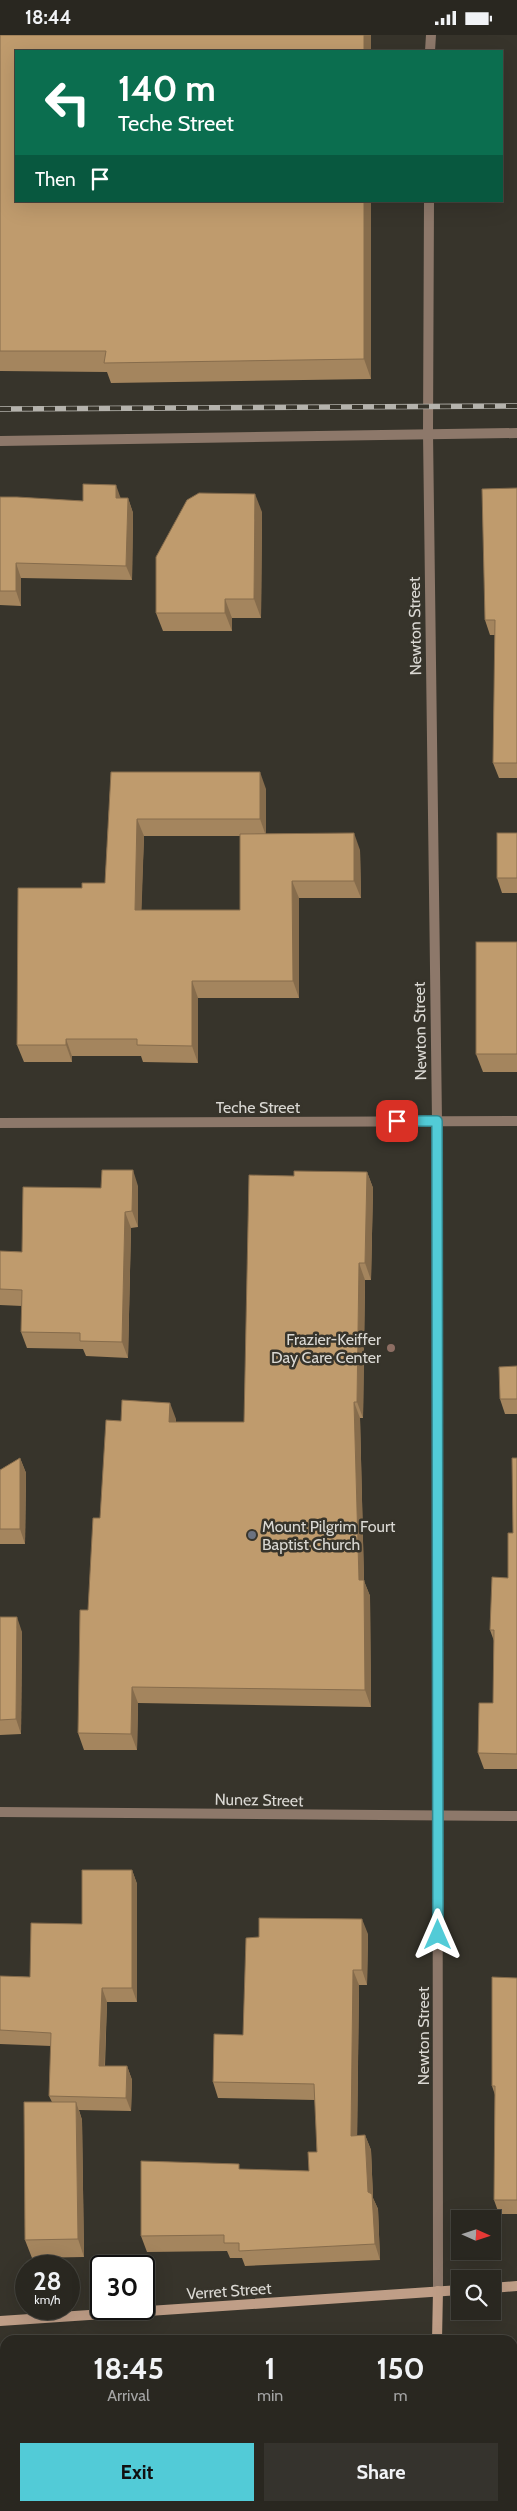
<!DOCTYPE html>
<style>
:root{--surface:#292720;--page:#35332d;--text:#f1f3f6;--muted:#a5a5a5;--line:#45443e;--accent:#52cbd7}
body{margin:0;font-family:Cabin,sans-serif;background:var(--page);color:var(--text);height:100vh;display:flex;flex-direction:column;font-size:19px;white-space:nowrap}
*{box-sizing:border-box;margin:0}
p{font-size:16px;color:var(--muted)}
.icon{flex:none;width:28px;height:28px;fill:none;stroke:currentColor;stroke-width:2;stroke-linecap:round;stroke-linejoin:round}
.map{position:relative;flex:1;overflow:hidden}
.side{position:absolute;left:0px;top:2300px;width:518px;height:176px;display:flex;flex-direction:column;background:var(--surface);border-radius:15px 15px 0 0;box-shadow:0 5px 20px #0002,0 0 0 1px var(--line)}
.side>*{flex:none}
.top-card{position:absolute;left:15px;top:15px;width:488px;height:152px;border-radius:0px;box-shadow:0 5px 20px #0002,0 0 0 1px var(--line);background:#0b6e4f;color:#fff;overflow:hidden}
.needle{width:32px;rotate:93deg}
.buttons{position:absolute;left:451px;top:2175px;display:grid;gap:10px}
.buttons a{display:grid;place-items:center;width:50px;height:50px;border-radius:0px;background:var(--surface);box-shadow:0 5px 20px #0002,0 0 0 1px var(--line);font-size:25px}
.speed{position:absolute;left:15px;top:2220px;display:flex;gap:10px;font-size:25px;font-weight:700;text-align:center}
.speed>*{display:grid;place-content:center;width:65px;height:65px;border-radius:50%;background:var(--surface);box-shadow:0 5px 20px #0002,0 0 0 1px var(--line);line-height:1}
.speed small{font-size:12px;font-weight:400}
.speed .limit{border:2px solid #111;border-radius:8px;background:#fff;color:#111}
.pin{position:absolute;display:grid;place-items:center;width:42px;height:42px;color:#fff;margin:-21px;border-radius:10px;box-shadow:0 2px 8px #0006}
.me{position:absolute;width:55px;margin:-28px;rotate:0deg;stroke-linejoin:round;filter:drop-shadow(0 0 4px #0008)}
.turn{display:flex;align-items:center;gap:18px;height:105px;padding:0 20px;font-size:22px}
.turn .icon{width:65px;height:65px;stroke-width:2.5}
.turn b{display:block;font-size:35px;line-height:42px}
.then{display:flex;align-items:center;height:48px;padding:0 20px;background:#0003;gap:10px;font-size:19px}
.eta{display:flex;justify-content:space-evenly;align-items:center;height:85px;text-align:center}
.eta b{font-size:30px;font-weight:700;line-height:35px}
.primary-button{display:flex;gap:10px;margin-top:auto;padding:10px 20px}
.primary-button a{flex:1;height:58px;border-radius:0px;background:var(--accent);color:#111;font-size:20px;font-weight:700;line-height:58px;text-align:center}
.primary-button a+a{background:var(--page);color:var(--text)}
.status{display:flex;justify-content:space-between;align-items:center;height:35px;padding:0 25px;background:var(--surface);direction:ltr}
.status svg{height:14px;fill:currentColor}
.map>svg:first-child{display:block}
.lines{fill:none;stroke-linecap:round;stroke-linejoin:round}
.street{stroke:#8d786a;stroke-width:10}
.secondary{stroke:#bf9e87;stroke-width:10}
.rail-casing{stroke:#b5b3ad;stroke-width:5.5}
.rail{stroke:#37342b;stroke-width:4;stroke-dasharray:11;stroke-linecap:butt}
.wall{fill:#a4855e;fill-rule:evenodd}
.shaded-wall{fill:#866c4c}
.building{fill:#bf9b6d;stroke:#866c4c}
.route-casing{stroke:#35848c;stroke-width:12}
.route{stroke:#52cbd7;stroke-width:9}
.education-dot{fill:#8d6e63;stroke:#37342b;stroke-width:2}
.worship-dot{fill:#6b7280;stroke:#37342b;stroke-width:2}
.labels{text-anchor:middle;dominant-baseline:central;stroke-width:5;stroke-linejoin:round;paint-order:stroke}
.street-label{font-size:16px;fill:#dad8d3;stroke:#37342b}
.poi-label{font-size:16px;fill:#dad8d3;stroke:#37342b;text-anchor:end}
</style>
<div class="status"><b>18:44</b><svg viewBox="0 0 49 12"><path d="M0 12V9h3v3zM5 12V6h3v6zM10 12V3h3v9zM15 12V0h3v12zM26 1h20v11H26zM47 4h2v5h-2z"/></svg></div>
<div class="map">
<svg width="517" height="2476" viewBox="0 0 517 2476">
<rect width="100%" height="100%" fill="#37342b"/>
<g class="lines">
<g class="street">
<path d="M430,16L431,0"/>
<path d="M429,166L428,398L437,1086L438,2256"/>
<path d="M0,406L517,398"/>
<path d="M0,1088L517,1086"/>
<path d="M0,1777L517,1781"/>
</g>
<g class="secondary">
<path d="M492,2253L517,2251"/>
<path d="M0,2286L460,2255"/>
<path d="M437,2305L438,2256"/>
<path d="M431,2476V2471"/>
</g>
<g class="rail-casing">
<path id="rail" d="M0,374L517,371"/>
</g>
<use href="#rail" class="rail"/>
</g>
<g class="wall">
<path d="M0,0H371V344L111,348L107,337L0,336Z"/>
<path d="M517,453V743H499L493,728L495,600H490L485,585Z"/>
<path d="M0,462L83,466L128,463L133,478L132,545L21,543V571L0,570Z"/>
<path d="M262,477L261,583H232V596H163L156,578Z"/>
<path d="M111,737L266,754V799L360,815L361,863H299V963H198V1028L143,1027L141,1021H72V1027H24L17,1010L82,853L105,848ZM144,801H240V875H141Z"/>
<path d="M517,798V858H502L497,843Z"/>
<path d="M517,907V1037H483L476,1019Z"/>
<path d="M367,1137L373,1153L371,1245H365L363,1383H360L364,1546L370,1561L371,1672L138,1668L137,1715H84L78,1698L88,1575L100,1483L121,1386L176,1384V1387H244L294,1141Z"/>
<path d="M138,1151V1192L131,1193L128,1323L86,1321L83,1314L27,1313L21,1297L22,1271L0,1270V1216L22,1217L101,1153Z"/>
<path d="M517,1331V1379H505L500,1364Z"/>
<path d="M20,1423L26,1438L25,1509H0V1435Z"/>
<path d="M517,1423V1734H484L478,1718L493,1668L494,1606L490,1595L508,1543L513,1498Z"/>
<path d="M0,1582L22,1597L21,1699L0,1700Z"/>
<path d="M132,1835L137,1849V1967H107L105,2031H127L132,2045L131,2076L79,2075L82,2085L84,2222L32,2223L25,2205L52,2067L49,2061L51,2011L0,2009V1941L30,1942L82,1889Z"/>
<path d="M368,1899L367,1950H359L357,2100H365L371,2115L373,2163L378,2174L380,2225L245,2231L242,2223H230L227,2216L147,2217L141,2201L241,2134L309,2136L317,2117L315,2065L218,2063L213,2047L243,2000Z"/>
<path d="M517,1943V2179H499L494,2165L495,2060L492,2051Z"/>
<path d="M512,2402L517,2403V2465H512Z"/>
<path d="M142,2471H186V2472Z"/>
</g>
<g class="shaded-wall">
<rect x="364" y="0" width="7" height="16"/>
<path d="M364,166H371V344L364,324Z"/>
<path d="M116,450L121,464L116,463Z"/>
<path d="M255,459L262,477L261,583L254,564Z"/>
<path d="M128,463L133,478L132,545L126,531Z"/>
<path d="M16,528L21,543V571L16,556Z"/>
<path d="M225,564L232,583V596L225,578Z"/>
<path d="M260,737L266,754V801L260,784Z"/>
<path d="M137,784L144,801L141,892L135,875Z"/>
<path d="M354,798L360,815L361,863L354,846Z"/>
<path d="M292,846L299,863V963L293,946Z"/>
<path d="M192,946L198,963V1028L192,1011Z"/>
<path d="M66,1004L72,1021V1027L66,1010Z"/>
<path d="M133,1135L138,1151V1192L132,1176Z"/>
<path d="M367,1137L373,1153L371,1245L365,1228Z"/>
<path d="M125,1177L131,1193L128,1323L122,1307Z"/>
<path d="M359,1228L365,1245L363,1383L357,1367Z"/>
<path d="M354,1367L360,1383L364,1546L370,1561L371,1672L365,1655L359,1545Z"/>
<path d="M170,1368L176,1384L175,1403L169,1387Z"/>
<path d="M20,1423L26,1438L25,1509L20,1494Z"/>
<path d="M17,1582L22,1597L21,1699L16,1684Z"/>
<path d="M132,1652L138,1668L137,1715L131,1699Z"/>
<path d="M132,1835L137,1849V1967L132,1953Z"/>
<path d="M362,1884L368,1899L367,1950L362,1935Z"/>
<path d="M353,1935L359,1950L357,2116L351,2101Z"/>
<path d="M102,1953L107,1967L104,2044L99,2031Z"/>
<path d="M127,2031L132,2045L131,2076L126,2063Z"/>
<path d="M76,2067L82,2085L84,2222L78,2204Z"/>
<path d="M365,2100L371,2115L373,2163L378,2174L380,2225L375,2209L368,2157Z"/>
</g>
<g class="building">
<path d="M0,0H364V16H16V166H364V324L104,328L106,316H0Z"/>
<path d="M83,449L116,450V463H128L126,531L16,528V556H0V462H17L83,466Z"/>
<path d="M517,453V728H493L495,585H485L482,454Z"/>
<path d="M199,458L255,459L254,564H225V578H156V522L187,465Z"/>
<path d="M111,737H260V784H137L135,875H240V799L354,798V846H292L293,946H192V1011L137,1010V1004H66V1010H17L18,853H82V848H105Z"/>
<rect x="497" y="798" width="20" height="45"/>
<rect x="476" y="907" width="41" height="112"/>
<path d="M102,1135H133L132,1176L125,1177L122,1307L80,1306V1298L21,1297L22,1255L0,1254V1216L22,1217L23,1152L101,1153Z"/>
<path d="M294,1136L367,1137L365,1228H359L357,1367H354L359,1545H364L365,1655L132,1652L131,1699L78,1698L80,1575H88L93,1483H100L106,1385L121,1386L122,1365L170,1368L169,1387H244L249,1140L294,1141Z"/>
<path d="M517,1331V1364H500L499,1332Z"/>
<path d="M20,1423V1494H0V1435Z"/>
<path d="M512,1423H517V1719L478,1718L479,1668H493L494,1595H490L492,1542L508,1543V1498H513Z"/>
<path d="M0,1582H17L16,1684L0,1685Z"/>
<path d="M82,1835H132V1953H102L99,2031H127L126,2063L49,2061L51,1998L0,1995V1941L30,1942L31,1888L82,1889Z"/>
<path d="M259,1883L362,1884V1935H353L351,2101L365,2100L368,2157L372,2159L375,2209L239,2216V2208H224V2200L141,2201V2126L239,2129V2134L309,2136L308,2117H317L314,2049L213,2047L214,1999L243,2000L246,1903L259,1902Z"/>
<path d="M492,1942L517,1943V2165H494L495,2051H492Z"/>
<path d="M24,2067H76L78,2204L25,2205Z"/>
<path d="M512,2402L517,2403V2451L512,2450Z"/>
<path d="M259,2471H306L357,2474V2476H259Z"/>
</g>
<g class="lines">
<g class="route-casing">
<path id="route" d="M397,1086H437L438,1900"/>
</g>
<use href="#route" class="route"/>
</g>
<circle class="education-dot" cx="391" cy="1313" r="5"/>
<circle class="worship-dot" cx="252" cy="1500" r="5"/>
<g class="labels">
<g class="street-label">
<text transform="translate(415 591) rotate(-91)">Newton Street</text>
<text transform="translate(420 996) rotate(-91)">Newton Street</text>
<text x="258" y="1072">Teche Street</text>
<text transform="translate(259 1765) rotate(1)">Nunez Street</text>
<text transform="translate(423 2001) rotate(-90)">Newton Street</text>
<text transform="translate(229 2256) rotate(-4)">Verret Street</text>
</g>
<g class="poi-label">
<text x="381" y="1304">Frazier-Keiffer<tspan x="381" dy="18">Day Care Center</tspan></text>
<text x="262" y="1491" text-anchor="start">Mount Pilgrim Fourt<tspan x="262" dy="18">Baptist Church</tspan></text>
</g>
</g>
</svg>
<div class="buttons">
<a><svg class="needle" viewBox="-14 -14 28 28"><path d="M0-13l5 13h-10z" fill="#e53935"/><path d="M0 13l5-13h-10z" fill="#a5a5a5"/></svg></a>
<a><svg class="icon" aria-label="search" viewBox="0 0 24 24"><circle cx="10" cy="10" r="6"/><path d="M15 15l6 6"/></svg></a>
</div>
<div class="speed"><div>28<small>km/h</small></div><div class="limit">30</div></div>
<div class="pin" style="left:397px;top:1086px;background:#d93025"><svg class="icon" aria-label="arrive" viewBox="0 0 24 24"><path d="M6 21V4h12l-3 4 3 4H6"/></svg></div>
<svg class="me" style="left:438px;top:1900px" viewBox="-20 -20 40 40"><path d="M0-17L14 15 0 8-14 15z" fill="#52cbd7" stroke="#fff" stroke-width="4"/></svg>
<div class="top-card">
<div class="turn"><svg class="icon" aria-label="left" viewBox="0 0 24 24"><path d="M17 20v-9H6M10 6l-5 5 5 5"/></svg><div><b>140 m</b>Teche Street</div></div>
<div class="then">Then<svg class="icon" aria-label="arrive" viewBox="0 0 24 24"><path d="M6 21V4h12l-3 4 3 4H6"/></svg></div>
</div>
<section class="side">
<div class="eta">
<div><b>18:45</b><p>Arrival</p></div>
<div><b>1</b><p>min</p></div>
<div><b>150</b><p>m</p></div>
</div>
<div class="primary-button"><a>Exit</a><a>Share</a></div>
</section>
</div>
